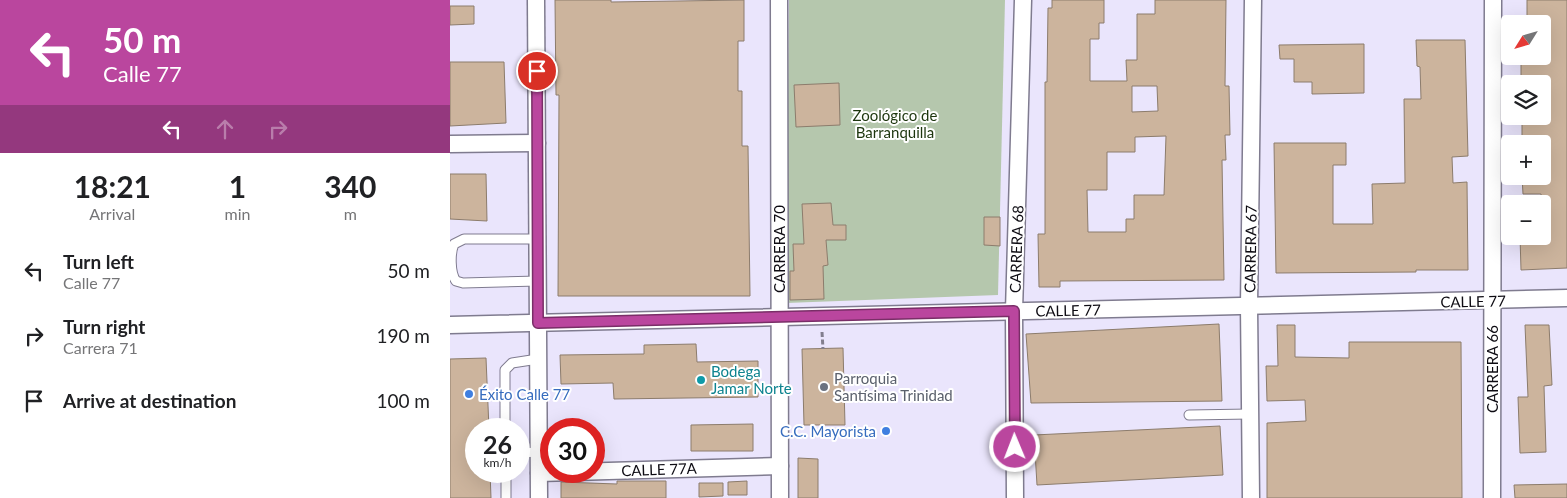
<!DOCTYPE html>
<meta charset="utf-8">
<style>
:root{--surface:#fff;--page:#f6f6f6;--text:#202124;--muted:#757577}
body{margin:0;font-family:Lato,sans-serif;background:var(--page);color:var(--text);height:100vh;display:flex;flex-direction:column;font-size:19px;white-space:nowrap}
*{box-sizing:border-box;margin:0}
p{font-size:16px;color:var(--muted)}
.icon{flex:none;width:28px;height:28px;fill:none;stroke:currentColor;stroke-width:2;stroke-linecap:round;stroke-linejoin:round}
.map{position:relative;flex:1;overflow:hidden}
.side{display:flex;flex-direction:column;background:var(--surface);width:450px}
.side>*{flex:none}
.guide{background:#ba469e;color:#fff;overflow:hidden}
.needle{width:32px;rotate:233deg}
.tools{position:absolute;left:1051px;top:15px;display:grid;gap:10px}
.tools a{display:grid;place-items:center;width:50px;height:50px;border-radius:5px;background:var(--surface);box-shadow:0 5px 20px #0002;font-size:25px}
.speed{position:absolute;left:15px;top:418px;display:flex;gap:10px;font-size:25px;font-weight:700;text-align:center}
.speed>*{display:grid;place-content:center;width:65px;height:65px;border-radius:50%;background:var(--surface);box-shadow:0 5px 20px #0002;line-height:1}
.speed small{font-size:12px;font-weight:400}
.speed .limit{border:8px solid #d22;background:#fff;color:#111}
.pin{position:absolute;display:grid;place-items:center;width:42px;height:42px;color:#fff;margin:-21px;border:2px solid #fff;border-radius:50%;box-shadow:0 1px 5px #0007}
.me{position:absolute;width:55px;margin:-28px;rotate:359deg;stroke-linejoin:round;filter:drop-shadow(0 0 4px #0008)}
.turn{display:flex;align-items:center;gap:18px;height:105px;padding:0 20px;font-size:22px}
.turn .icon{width:65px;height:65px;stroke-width:2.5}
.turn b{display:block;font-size:35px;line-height:42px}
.lanes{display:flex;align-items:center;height:48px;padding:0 20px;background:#0003;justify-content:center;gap:25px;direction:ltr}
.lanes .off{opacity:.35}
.eta{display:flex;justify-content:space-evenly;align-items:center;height:85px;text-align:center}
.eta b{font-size:30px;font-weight:700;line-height:35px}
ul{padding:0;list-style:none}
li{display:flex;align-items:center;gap:15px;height:65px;padding:0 20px}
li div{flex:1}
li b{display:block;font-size:19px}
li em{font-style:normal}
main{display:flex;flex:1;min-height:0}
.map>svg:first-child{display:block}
.green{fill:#b5c7ad}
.building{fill:#ccb49d;stroke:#8c7c6c;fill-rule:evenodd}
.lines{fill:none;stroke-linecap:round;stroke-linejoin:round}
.lane-casing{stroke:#7f7b8f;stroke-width:11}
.street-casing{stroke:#7f7b8f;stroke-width:19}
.path{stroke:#827e8e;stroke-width:3;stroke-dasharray:5 2.5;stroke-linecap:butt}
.lane{stroke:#fff;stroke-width:9}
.street{stroke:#fff;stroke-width:16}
.route-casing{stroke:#792e67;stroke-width:12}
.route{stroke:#ba469e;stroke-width:9}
.culture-dot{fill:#0f9aa8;stroke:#fff;stroke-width:2}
.worship-dot{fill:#6b7280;stroke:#fff;stroke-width:2}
.shop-dot{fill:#3f7fe0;stroke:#fff;stroke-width:2}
.labels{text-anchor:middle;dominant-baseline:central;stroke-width:4;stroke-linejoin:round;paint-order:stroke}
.park-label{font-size:15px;fill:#1d360e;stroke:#fff}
.street-label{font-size:15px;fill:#0d0b12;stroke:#fff}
.culture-label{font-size:15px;fill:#0d838f;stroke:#fff;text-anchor:start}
.worship-label{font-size:15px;fill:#5b616d;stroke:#fff;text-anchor:start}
.shop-label{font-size:15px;fill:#366cbe;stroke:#fff;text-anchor:start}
</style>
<main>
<section class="side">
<div class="guide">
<div class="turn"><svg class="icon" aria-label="left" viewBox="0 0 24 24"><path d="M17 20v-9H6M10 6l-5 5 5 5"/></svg><div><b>50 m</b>Calle 77</div></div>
<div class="lanes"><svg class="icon" aria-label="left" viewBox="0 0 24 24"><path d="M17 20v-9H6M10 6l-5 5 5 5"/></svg><svg class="icon off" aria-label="ahead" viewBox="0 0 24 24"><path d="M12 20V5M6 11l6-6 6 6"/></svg><svg class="icon off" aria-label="right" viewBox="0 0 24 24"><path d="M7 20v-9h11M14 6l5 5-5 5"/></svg></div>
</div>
<div class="eta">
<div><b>18:21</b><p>Arrival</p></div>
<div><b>1</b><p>min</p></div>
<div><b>340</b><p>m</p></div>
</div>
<ul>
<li><svg class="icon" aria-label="left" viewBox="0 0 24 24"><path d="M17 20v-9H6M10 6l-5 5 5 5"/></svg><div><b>Turn left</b><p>Calle 77</p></div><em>50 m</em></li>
<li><svg class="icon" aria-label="right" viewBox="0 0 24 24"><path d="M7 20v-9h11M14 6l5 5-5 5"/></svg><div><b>Turn right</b><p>Carrera 71</p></div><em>190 m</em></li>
<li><svg class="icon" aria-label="arrive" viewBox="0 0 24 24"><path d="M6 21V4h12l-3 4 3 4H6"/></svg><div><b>Arrive at destination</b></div><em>100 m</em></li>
</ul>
</section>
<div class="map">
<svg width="1117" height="498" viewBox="0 0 1117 498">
<rect width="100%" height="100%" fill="#eae5fc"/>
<path class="green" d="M339,0H555L548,295L336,303Z"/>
<g class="building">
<path d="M105,0H161V2L294,0V41H288V91H292V146H298L300,296H108L109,95H106Z"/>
<path d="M602,0H654V23H649V39H640V81H677L676,60H687V14H705V0H776L775,86H779L780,135H775L776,160H772L774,280L610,281V287H589L588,234H595V82H597L598,8H602ZM682,86H707L708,111L682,112ZM716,136L714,195H684V219H676V232H638L637,190H657V152H685V137Z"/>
<path d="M1077,0H1117V268L1071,270L1070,236H1092L1091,194H1073L1072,176H1092V144H1072V116H1092V84H1071V56H1092V24H1077Z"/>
<path d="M0,6H24V24L0,25Z"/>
<path d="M966,40H1015L1018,156L1002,157L1003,183L1017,182L1018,270H966V272L826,273L824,143H896V165H883V224H923L922,184L955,183L954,99H971L970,67L967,66Z"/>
<path d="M914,44V93L862,94V82H844V59H830L829,45Z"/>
<path d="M0,62H54L56,123L0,126Z"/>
<path d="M389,83L390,125L346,127L344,85Z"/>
<path d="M0,174H36L37,221L0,219Z"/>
<path d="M381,203L383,225H396V240H376L378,265L373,266L374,299L340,300V271H344L343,244H354L352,204Z"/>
<path d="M534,217H550V246L534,245Z"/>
<path d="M769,324L772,401L581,403L576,334Z"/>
<path d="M827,325H845V357L899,358V342H1011L1012,498H817V423L856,421L855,400L817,401L816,366H828Z"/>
<path d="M1075,325H1099L1102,385L1094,386L1096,452L1070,453L1068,397H1078Z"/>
<path d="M246,344L247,362L308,361V397L164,399L163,383L111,384L110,355L194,354V345Z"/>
<path d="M393,348L395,425H354L352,349Z"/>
<path d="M36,358L39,429H26V471H40L41,498H0V359Z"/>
<path d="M303,424V451H241V425Z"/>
<path d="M770,426L773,475L587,485L584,435Z"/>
<path d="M348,458L368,459V498H348Z"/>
<path d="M167,481H216V498H111V482L167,484Z"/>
<path d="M297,481V495H278V482Z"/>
<path d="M249,483H273V496L249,497Z"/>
<path d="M1117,484V498H1065L1064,485Z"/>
</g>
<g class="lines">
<g class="lane-casing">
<g id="lane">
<path d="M87,239H14L4,244C0,253 0,273 6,281L13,283L88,281"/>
<path d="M739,415L800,414"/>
<path d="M55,429V370L62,363L88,359"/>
<path d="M69,453L89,452"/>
<path d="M56,471V498"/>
</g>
</g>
<g class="street-casing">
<g id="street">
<path d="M86,0L89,498"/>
<path d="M329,0L330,498"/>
<path d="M0,144L87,143"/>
<path d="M0,325L1117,298"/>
<path d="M89,473L330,466"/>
<path d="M565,498L564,311L573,0"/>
<path d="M801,498L799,306L803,0"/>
<path d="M1042,498L1043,0"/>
</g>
</g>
<path class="path" d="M372,332L373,349"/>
<use href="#lane" class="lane"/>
<use href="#street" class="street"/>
</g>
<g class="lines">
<g class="route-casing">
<path id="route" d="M87,71L88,323L564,311L565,447"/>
</g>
<use href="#route" class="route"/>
</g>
<circle class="culture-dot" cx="251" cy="380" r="5"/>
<circle class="worship-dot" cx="374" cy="387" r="5"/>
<g class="shop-dot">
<circle cx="19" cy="394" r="5"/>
<circle cx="436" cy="431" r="5"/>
</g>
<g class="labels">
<g class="park-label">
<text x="445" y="115">Zoológico de<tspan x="445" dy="17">Barranquilla</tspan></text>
</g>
<g class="street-label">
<text transform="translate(329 249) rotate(-90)">CARRERA 70</text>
<text transform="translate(566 249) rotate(-88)">CARRERA 68</text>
<text transform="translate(800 249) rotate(-89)">CARRERA 67</text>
<text transform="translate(1023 301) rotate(-1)">CALLE 77</text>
<text transform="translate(618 310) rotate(-1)">CALLE 77</text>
<text transform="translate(1042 369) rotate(-90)">CARRERA 66</text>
<text transform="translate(209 469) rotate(-2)">CALLE 77A</text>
</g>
<g class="culture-label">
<text x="261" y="371">Bodega<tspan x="261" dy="17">Jamar Norte</tspan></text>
</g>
<g class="worship-label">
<text x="384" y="378">Parroquia<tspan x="384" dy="17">Santísima Trinidad</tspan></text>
</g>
<g class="shop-label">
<text x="29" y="394">Éxito Calle 77</text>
<text x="426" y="431" text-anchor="end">C.C. Mayorista</text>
</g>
</g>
</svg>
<div class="tools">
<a><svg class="needle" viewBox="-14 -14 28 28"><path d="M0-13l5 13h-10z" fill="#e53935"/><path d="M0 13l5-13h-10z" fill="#757577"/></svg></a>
<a><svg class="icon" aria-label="layers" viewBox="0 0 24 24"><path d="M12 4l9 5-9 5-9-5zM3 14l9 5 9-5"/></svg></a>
<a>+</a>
<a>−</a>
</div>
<div class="speed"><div>26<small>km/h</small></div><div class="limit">30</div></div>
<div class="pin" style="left:87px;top:71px;background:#d93025"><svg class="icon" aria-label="arrive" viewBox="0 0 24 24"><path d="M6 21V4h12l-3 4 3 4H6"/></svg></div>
<svg class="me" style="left:565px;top:447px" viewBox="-20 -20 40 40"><circle r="17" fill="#ba469e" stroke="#fff" stroke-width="3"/><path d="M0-11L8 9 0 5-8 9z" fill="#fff"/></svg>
</div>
</main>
